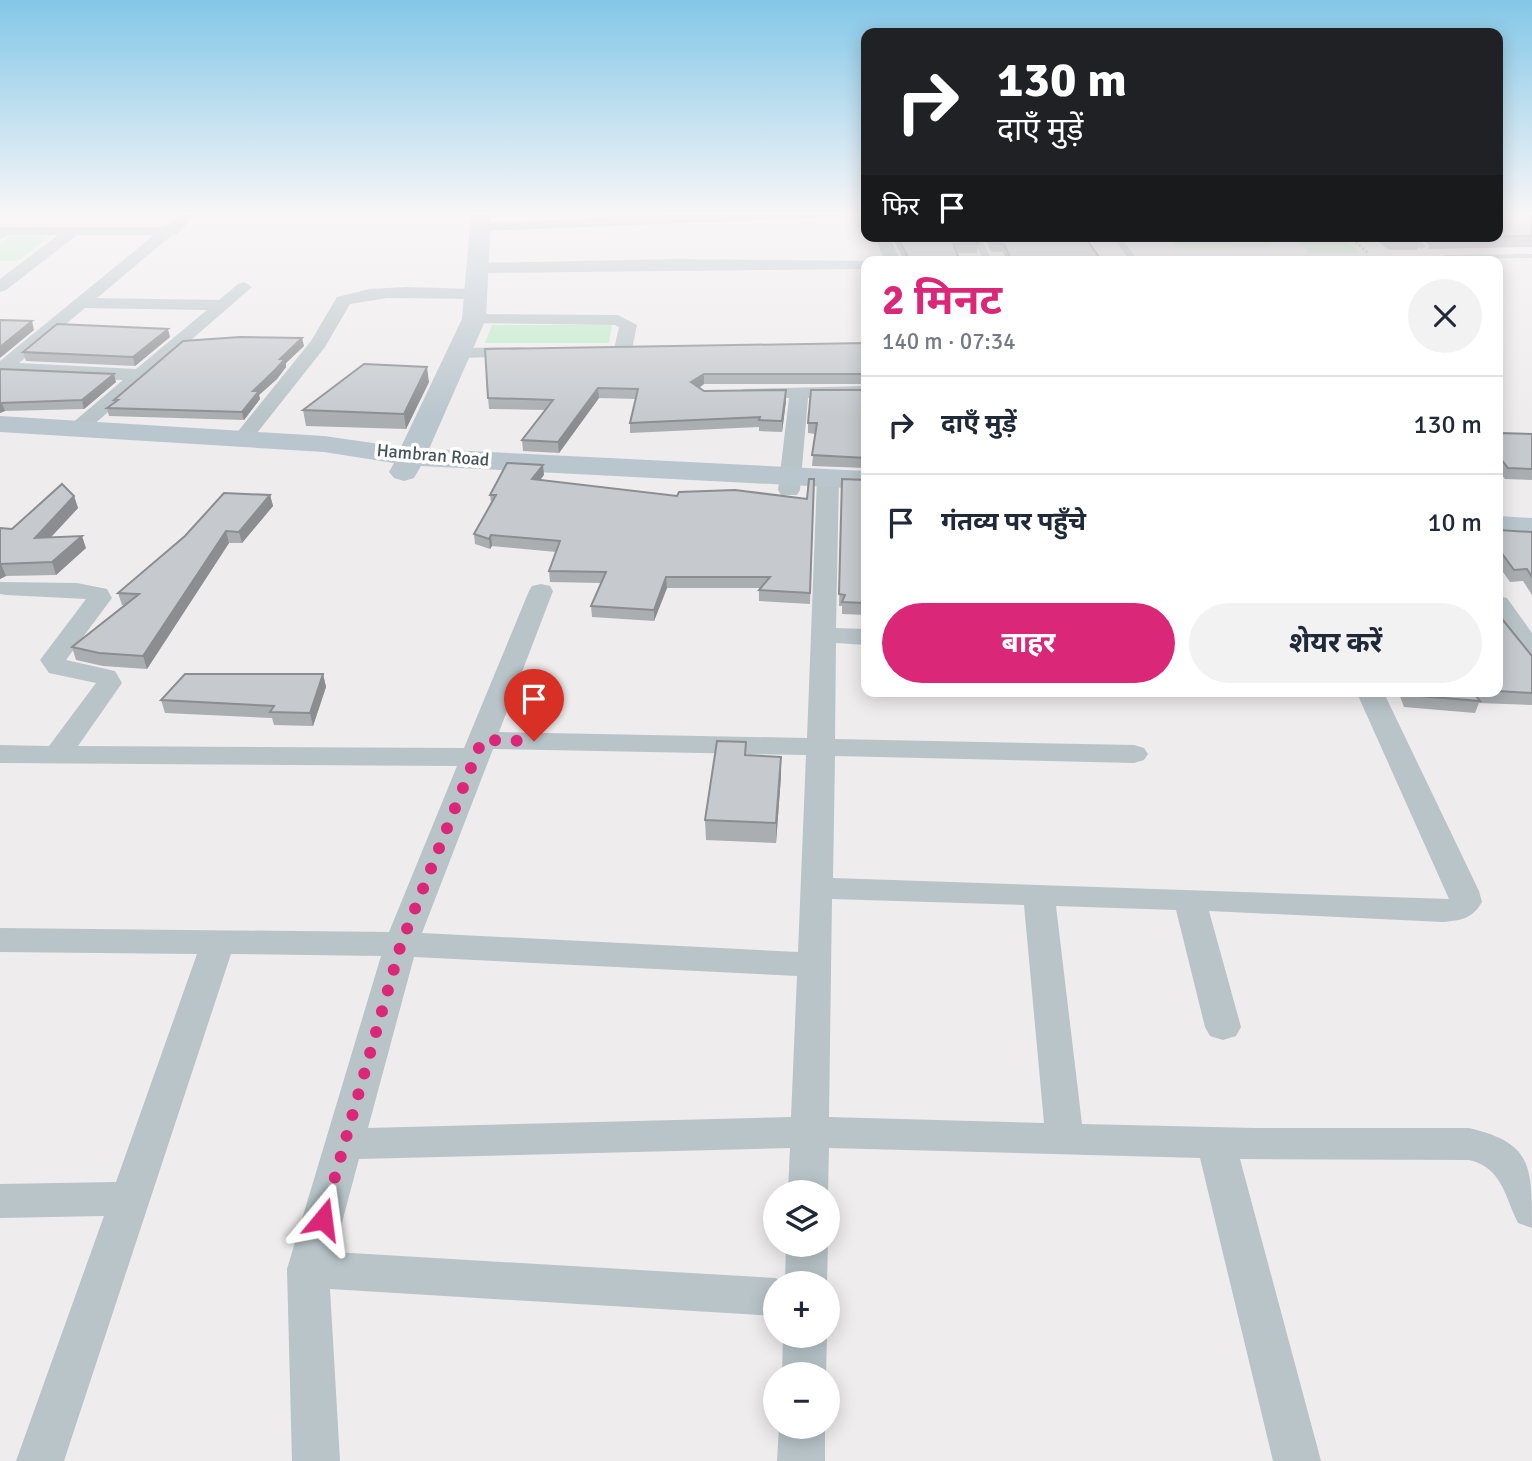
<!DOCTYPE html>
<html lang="hi">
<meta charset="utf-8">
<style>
:root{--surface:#fff;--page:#f2f2f3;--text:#1f2937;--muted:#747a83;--line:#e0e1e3;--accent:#db2777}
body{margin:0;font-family:Signika,"Noto Sans Devanagari",sans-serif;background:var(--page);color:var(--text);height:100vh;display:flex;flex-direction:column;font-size:26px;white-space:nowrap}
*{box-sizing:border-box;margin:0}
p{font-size:23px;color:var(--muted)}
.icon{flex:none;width:38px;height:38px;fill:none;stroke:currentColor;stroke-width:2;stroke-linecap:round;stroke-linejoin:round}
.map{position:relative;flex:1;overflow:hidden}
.sheet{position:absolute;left:861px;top:256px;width:642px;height:441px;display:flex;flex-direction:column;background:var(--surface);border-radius:14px;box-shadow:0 4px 18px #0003}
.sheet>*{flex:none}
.top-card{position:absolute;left:861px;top:28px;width:642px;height:214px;border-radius:14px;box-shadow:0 4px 18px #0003;background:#202124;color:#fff;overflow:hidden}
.buttons{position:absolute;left:763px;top:1180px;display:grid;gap:14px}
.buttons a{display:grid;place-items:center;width:77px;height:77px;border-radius:50%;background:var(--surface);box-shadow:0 4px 18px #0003;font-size:35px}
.pin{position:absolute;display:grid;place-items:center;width:60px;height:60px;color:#fff;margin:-72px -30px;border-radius:50% 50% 50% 0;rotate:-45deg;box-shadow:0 0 7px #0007}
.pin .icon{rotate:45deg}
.me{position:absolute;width:77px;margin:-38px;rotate:16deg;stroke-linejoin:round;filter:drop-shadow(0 0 5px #0008)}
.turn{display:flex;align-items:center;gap:24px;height:147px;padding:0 21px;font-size:32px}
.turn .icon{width:91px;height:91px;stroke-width:2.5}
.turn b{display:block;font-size:49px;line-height:60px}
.then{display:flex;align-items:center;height:66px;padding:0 21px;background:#0003;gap:14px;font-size:26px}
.round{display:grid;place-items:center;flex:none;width:74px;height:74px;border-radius:37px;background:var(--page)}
.summary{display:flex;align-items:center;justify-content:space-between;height:119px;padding:0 21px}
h1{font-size:42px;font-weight:700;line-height:52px;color:var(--accent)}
.primary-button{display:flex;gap:14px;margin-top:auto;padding:14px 21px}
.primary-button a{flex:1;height:80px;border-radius:42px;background:var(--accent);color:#fff;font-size:28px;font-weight:700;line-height:80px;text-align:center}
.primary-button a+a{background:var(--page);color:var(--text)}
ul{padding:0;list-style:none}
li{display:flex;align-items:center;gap:21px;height:98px;padding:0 21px;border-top:2px solid var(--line)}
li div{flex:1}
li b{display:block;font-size:26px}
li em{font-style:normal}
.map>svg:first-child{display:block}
.green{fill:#bcebc5}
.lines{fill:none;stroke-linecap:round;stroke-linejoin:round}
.path{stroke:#77c68f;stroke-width:2.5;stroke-dasharray:2.5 2;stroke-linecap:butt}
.lane{fill:#b8c4c8;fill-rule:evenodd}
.street{fill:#b8c4c8;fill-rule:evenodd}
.secondary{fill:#b9c6cd;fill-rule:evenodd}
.wall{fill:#aaaeb1}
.shaded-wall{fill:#8b8d90}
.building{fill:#c6cace;stroke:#8b8d90;stroke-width:2}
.route{stroke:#db2777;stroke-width:12;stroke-dasharray:0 21.6}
.labels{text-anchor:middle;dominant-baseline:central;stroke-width:7;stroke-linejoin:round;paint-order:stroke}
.far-street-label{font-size:18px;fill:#465358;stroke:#fff}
</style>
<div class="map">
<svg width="1532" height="1461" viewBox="0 0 1532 1461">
<rect width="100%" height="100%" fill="#efeced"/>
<g class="green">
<path d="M11,235H52L18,261H0V243Z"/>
<path d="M1168,236H1264L1274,247L1177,248Z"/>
<path d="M1292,236H1342L1360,253H1309Z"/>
<path d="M492,325H612L609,343H485Z"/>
</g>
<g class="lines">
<path class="path" d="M1349,236L1368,253"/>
<g class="lane">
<path d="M972,236H980L992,261H984Z"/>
<path d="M1112,236H1120L1138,261H1130Z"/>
<path d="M1405,236H1414L1427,247L1420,249Z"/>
<path d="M1532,254V258L1445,259L1441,257L1445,255Z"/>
</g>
<g class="street">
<path d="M181,213H197L177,234L172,235L97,298L219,300L238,284L244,282L252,287L84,433H70L67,429L70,425L123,380L0,376V361L154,235H77L6,290L0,292V279L58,235H9L0,239V227H165ZM85,308L207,310L136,369L19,363Z"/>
<path d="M719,213H846L839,217L480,231L473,227L480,223Z"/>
<path d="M874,236H889L901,261H885Z"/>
<path d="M680,259L872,261H866V269L478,273L470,268L478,263Z"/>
<path d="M406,287L476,289L484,294L476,299L387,298L350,304L325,347L249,443H235L232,439L235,435L311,341L337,297L369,289Z"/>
<path d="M474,314L618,315L637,325L632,349L623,354L614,349L619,327L615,325L468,323L465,319Z"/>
<path d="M521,347L527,348L530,352L527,356L461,358L452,353L461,348Z"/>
<path d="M866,386V398H808L800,490L797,495H781L778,490L789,398L743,397L740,393L743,389Z"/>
<path d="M828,472L836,473L839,478L836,628L866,629V645L836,643L835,739L1134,745L1144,748L1148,754L1144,760L1134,763L835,756L833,878L1449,899L1356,691H1383L1479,891L1482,902C1472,919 1462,920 1443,922L1209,911L1241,1027L1236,1036L1223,1040L1210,1036L1205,1027L1176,910L1056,906L1082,1124L1255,1128H1469C1532,1143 1532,1165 1532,1228L1518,1223C1505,1197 1502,1167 1469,1160L1240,1159L1321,1461H1273L1200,1158L829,1148L828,1193L788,1192L790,1148L359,1159L334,1252L775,1278L785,1281L786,1244H828L827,1283H775V1316L330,1289L340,1461H292L287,1269L381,956L231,954L64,1461H16L104,1216L0,1218V1184L116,1182L197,954L0,952V928L389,932L457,766L0,763V745L49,746L96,683L49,673L40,660L86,599L6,595L0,594V582L77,583L107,589L112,598L66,660L115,671L122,683L78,746L464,748L529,591L532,586L541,584L550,586L553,591L499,732L807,738L817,478L820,473ZM493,749L806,755L798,952L422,933ZM832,899L1024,905L1044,1123L829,1117ZM414,957L797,976L791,1117L368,1128Z"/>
<path d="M1498,596L1507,598L1532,633V659L1523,656L1498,621Z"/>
<path d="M783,1335H827L826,1374H782Z"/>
<path d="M779,1426H825V1461H777Z"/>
</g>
<g class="secondary">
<path d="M471,213H491L486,319L429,449L866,471V489L421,466L414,478L404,481L394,478L389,472L394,463L324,452L0,432V416L324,436L401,447L462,319Z"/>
<path d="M1498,516L1532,518V536L1498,534Z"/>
</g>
</g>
<g class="wall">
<path d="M1532,213V247L1428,249L1429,245L1418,236H1498Z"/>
<path d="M891,236H975L978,244L977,253H957L960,261H905Z"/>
<path d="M983,236H1084L1102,261H1007L1003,252H991Z"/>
<path d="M1371,236H1417L1420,238L1417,250H1389Z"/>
<path d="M170,337L135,366L26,361L23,352Z"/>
<path d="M866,343V384H704L699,388L704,391L786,401L782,432L759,431V427L630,433V423L636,399L599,398L559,453L523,451L522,440L546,410L489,409L488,398Z"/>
<path d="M304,346L286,363V367L277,379L259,395L260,399L244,420L109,416L107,408L115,402L114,400Z"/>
<path d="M0,369L116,382L84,409L5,411L0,413Z"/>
<path d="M429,382L406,429L306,426L303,410Z"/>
<path d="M866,390V468L812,466L815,434L808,433V423Z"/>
<path d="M1498,433L1532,434V480L1505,479L1498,471Z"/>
<path d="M544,475L540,480L677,496L807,499L814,479L810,604L759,601V590L761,588H667L654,621L592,617L591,606L601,583L550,582L549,571L556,552L492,546L490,549L475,544L474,534L491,503L490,495Z"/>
<path d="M842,479L866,480V615L842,614V606H839Z"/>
<path d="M270,495L273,506L242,543H229L147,669L103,666L76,660L72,647L125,605H122L118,593Z"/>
<path d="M74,496L78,508L51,537L86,548L56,575L6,576L0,579V528L12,529Z"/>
<path d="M1498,530L1532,532V595L1523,581L1510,582L1498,565Z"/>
<path d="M1532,656V705L1479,703L1475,713L1404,707L1398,691H1498Z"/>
<path d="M323,674L326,687L313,726L274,725L272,718L165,713L161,700Z"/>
<path d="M746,742V756L781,757V776L776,843L706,840L705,820Z"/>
</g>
<g class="shaded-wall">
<path d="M32,321L34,330L0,358V347Z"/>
<path d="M168,329L170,337L135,366L133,357Z"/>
<path d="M302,338L304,346L286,363V367L277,379L259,395L260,399L244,420L242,412L253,391L280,359Z"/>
<path d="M427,367L429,382L406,429L404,414Z"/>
<path d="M114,374L116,382L84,409L82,400Z"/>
<path d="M704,374V384L692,392L691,382Z"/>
<path d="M598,388L599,398L559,453L558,442Z"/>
<path d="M786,390V401L782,432V421Z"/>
<path d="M0,403H2L5,411L0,413Z"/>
<path d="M543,465L544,475L533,489L532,479Z"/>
<path d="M270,495L273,506L242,543L239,532Z"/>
<path d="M74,496L78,508L39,550L35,538Z"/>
<path d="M226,531L229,543L147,669L143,656Z"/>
<path d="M491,535L492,546L490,549L489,539Z"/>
<path d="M82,536L86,548L56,575L52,562Z"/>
<path d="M0,564H1L6,576L0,579Z"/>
<path d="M666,577L667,588L654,621V610Z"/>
<path d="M323,674L326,687L313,726L310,713Z"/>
<path d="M781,757V776L776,843V823Z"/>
</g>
<g class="building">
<path d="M1498,213H1532V236L1431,238V236H1498Z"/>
<path d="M897,236H975L978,244H953L960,261H910Z"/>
<path d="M988,236H1084L1102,261H1012L1004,244H992Z"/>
<path d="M1388,236H1417L1420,238L1392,239Z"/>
<path d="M0,320L32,321L0,347Z"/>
<path d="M57,324L168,329L133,357L23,352Z"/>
<path d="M240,337L302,338L280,359H285L275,370L253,391H259L242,412L107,408L118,400H114L183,341Z"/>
<path d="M866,343V374H704L691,382L704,391L786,390L782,421L759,420L760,417L630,423L638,389L598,388L558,442L522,440L553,400L488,398L485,349Z"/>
<path d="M364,364L427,367L404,414L303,410Z"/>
<path d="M0,369L114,374L82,400L0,403Z"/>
<path d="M811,390H866V458L812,455L817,423H808Z"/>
<path d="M1498,433L1532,434V469L1508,468L1498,455Z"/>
<path d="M507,463L543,465L532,479L677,496L679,492L735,490L807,499L809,479H814L810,593L759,590L770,577H666L654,610L591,606L606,572L549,571L560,541L491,535L489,539L474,534L496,495H490Z"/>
<path d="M842,479L866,480V603L842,602L845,595L839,594Z"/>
<path d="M62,484L74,496L35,538L82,536L52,562L0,564V528L12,529Z"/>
<path d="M224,493L270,495L239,532L226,531L143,656L99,653L72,647L139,594L118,593L185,536Z"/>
<path d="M1498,530L1532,532V577L1527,569L1514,570L1498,548Z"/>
<path d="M1498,614L1532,656V693L1498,691Z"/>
<path d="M185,674H323L310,713L270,712L274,706L161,700Z"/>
<path d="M1407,691H1472L1480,701L1408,695Z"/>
<path d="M717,741L746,742L745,755L781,757L776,823L705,820Z"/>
</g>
<linearGradient id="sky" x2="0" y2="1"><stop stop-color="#83c7e7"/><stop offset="0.51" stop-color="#f8f6f7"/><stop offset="1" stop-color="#f8f6f7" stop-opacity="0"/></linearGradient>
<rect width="1532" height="418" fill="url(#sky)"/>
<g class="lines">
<path class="route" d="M323,1219L401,944L482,740L534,741"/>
</g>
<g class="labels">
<g class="far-street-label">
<text transform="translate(433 455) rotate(5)">Hambran Road</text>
</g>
</g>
</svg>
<div class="buttons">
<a><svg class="icon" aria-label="layers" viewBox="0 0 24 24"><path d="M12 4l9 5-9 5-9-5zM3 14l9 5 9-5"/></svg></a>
<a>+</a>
<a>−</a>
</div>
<div class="pin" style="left:534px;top:741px;background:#d93025"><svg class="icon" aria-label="arrive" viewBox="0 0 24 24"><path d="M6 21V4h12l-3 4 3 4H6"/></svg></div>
<svg class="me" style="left:323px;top:1219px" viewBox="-20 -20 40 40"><path d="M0-17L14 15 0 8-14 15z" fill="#db2777" stroke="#fff" stroke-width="4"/></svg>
<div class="top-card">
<div class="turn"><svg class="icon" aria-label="right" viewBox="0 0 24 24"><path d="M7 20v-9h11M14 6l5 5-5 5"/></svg><div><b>130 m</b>दाएँ मुड़ें</div></div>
<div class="then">फिर<svg class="icon" aria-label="arrive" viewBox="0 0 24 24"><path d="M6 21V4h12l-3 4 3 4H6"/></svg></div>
</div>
<section class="sheet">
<div class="summary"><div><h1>2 मिनट</h1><p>140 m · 07:34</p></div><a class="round"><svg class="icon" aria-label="close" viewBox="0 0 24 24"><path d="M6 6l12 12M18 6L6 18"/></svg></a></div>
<ul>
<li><svg class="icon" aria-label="right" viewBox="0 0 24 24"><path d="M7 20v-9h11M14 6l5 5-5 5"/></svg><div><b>दाएँ मुड़ें</b></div><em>130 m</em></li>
<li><svg class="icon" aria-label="arrive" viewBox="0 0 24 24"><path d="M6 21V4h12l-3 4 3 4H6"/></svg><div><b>गंतव्य पर पहुँचे</b></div><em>10 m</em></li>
</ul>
<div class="primary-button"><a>बाहर</a><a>शेयर करें</a></div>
</section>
</div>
